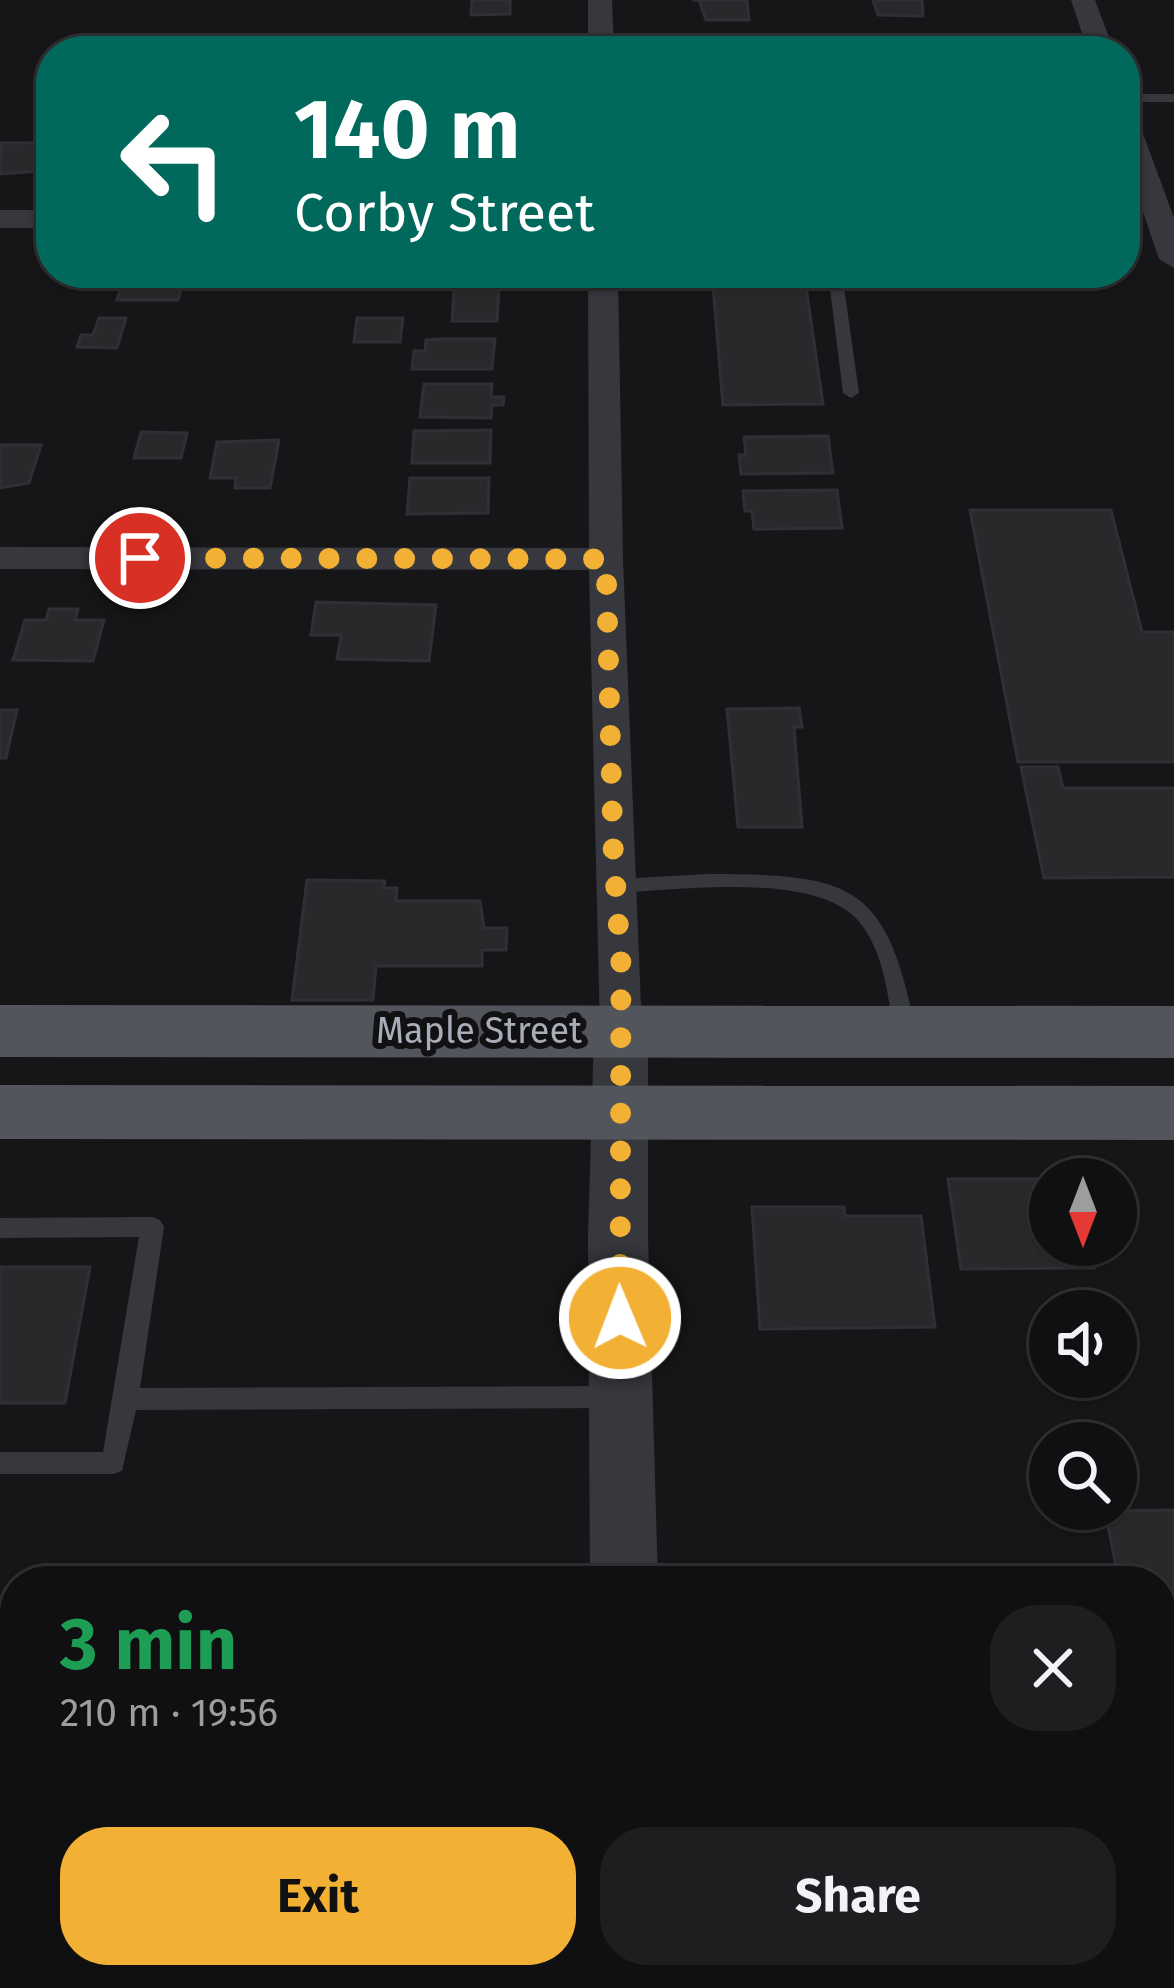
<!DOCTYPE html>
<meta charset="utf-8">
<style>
:root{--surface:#101012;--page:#1e1e20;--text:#f1f3f6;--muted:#9c9d9f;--line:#303032;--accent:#f2b134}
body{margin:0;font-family:"Fira Sans",sans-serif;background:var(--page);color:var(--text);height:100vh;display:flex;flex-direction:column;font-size:45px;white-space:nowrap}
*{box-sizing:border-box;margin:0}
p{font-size:39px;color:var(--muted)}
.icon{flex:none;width:66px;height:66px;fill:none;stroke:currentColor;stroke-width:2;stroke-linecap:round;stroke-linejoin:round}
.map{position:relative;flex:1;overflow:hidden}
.panel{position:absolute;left:0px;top:1566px;width:1176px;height:423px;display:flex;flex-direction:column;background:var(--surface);border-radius:48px 48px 0 0;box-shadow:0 3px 9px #0004,0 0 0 3px var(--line)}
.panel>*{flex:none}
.top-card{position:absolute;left:36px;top:36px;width:1104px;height:252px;border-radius:48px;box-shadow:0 3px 9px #0004,0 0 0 3px var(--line);background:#00695c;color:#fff;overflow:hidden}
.needle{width:78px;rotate:180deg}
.tools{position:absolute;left:1029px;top:1158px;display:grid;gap:24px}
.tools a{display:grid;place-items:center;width:108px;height:108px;border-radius:50%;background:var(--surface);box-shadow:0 3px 9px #0004,0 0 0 3px var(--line);font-size:60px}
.pin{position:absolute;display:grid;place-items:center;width:102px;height:102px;color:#fff;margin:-51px;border:6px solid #fff;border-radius:50%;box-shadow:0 3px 12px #0007}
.me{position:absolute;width:132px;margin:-66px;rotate:359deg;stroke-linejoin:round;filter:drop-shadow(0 0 9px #0008)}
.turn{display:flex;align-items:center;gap:42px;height:252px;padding:0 60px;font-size:54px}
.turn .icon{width:156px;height:156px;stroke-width:2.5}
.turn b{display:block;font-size:84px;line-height:102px}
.round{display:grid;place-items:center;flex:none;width:126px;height:126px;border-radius:48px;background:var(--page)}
.head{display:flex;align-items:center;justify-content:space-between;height:204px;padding:0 60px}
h1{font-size:72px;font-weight:700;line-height:90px;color:#1e9e55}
.action{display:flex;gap:24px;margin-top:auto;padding:24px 60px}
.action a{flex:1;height:138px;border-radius:48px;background:var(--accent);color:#111;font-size:48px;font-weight:700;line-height:138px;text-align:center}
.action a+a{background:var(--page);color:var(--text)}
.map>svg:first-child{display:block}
.building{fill:#29292c;stroke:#303034;stroke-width:3}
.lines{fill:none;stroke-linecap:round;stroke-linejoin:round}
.service{fill:#37383d;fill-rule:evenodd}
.minor{fill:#37383d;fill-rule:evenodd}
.tertiary{fill:#37383d;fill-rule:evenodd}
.primary{fill:#53555c;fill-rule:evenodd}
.route{stroke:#f2b134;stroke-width:21;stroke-dasharray:0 37.8}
.labels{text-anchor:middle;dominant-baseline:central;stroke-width:12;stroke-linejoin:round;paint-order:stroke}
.street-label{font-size:36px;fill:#a8adb8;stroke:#111113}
</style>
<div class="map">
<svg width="1174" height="1988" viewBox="0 0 1174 1988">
<rect width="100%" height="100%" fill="#161618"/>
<g class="building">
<path d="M472,0H510V14L471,15Z"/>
<path d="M692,0H747L749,20H706L699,0Z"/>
<path d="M873,0H922L923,16L878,15Z"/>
<path d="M963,37H1022L1026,51H967Z"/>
<path d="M465,42H509L508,51H464Z"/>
<path d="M1,143H43L40,150H51V170L0,174Z"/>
<path d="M125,273H185L178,300H117Z"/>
<path d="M415,273H502V285H414Z"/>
<path d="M712,273H804L823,404L723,405Z"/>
<path d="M454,290H499L497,321H452Z"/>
<path d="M99,318H126L117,348L77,347L81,335H93Z"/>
<path d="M357,318H403L400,342H354Z"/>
<path d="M440,339H495L492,369H412L414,351H425L426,340Z"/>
<path d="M424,384H492L491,397H504L503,405H492L491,418L420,417Z"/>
<path d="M491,430L490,463H412L414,431Z"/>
<path d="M141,432L187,433L181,458H134Z"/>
<path d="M828,436L833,473L741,474L739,455H746L744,437Z"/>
<path d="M279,440L270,488H235L236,478H210L217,442Z"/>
<path d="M0,445H41L29,483L0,488Z"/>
<path d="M410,478H489L488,513L407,514Z"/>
<path d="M837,490L842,528L754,529L752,511H745L743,491Z"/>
<path d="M970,510H1111L1142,632H1174V762H1018Z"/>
<path d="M316,602L436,605L429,661L337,659L341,635H311Z"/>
<path d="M49,609H78L75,620H104L93,661L13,660L25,620H46Z"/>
<path d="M799,708L802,727H794L802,827H738L727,709Z"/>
<path d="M0,710H17L6,758H0Z"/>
<path d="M1021,767H1058L1063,788H1174V877L1044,878Z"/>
<path d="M307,880L385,881L384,888H397L396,901H480L484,928H507L506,950H482V966H376L373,1000H292Z"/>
<path d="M948,1179H1076H1050V1245H1089L1094,1268L961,1269Z"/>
<path d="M752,1207H844L845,1216H921L935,1327L760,1329Z"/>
<path d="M0,1267H90L65,1403H0Z"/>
<path d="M1174,1510V1870L1161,1802V1581H1119L1105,1511Z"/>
<path d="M866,1974H984L986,1988H867Z"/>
<path d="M296,1980V1988H189V1986Z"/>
</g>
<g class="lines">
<g class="service">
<rect x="1125" y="94" width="49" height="8"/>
<path d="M828,273H842L859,393L851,398L843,393Z"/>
<path d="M708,874C854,874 887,884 916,1032L913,1038H897L894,1032C888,996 884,954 861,924C820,870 678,890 616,893L606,886L616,879Z"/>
<path d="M152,1217L160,1220L164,1227L140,1388L615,1386L624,1389L627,1397L624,1405L615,1408L136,1410L122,1471L113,1474H0V1452H103L139,1237L0,1238V1218Z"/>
<path d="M631,1564L898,1569L907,1572L911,1581H620L618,1576L622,1567Z"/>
</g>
<g class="minor">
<path d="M588,0H612L614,51H588Z"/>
<path d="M1071,0H1095L1114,51H1088Z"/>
<path d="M1125,112L1138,120L1174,218V268L1159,259L1125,159Z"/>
<rect x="0" y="210" width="51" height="18"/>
<path d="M588,273H618L623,559L642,1031L636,1043L621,1047L606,1043L600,1031L589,570L0,569V547L589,548Z"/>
</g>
<g class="tertiary">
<path d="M621,1010L640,1016L648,1031V1238L658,1581H590L588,1238L594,1031L602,1016Z"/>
<path d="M567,1974H643L642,1988H566Z"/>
</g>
<g class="primary">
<path d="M0,1005L1174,1006V1058L0,1057Z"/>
<path d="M0,1085L1174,1086V1140L0,1139Z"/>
</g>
</g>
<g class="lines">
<path class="route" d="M140,558L606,559L613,846L621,964L620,1318"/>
</g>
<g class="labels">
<g class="street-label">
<text x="479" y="1031">Maple Street</text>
</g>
</g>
</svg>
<div class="tools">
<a><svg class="needle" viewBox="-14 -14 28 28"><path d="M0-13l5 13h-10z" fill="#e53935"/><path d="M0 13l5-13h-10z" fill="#9c9d9f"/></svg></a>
<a><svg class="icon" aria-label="sound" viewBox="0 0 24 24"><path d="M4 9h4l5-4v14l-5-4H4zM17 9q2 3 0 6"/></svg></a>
<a><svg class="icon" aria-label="search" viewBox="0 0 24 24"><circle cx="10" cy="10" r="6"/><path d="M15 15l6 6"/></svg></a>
</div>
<div class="pin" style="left:140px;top:558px;background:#d93025"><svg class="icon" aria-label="arrive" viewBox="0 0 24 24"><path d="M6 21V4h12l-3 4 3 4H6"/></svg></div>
<svg class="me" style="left:620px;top:1318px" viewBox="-20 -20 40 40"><circle r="17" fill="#f2b134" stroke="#fff" stroke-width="3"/><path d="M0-11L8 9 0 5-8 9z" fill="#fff"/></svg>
<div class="top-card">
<div class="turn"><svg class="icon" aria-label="left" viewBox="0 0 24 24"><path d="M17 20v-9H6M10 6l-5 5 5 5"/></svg><div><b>140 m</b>Corby Street</div></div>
</div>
<section class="panel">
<div class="head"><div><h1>3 min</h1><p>210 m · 19:56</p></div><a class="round"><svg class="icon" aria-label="close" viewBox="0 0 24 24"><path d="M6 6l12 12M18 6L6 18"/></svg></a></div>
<div class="action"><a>Exit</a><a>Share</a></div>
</section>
</div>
